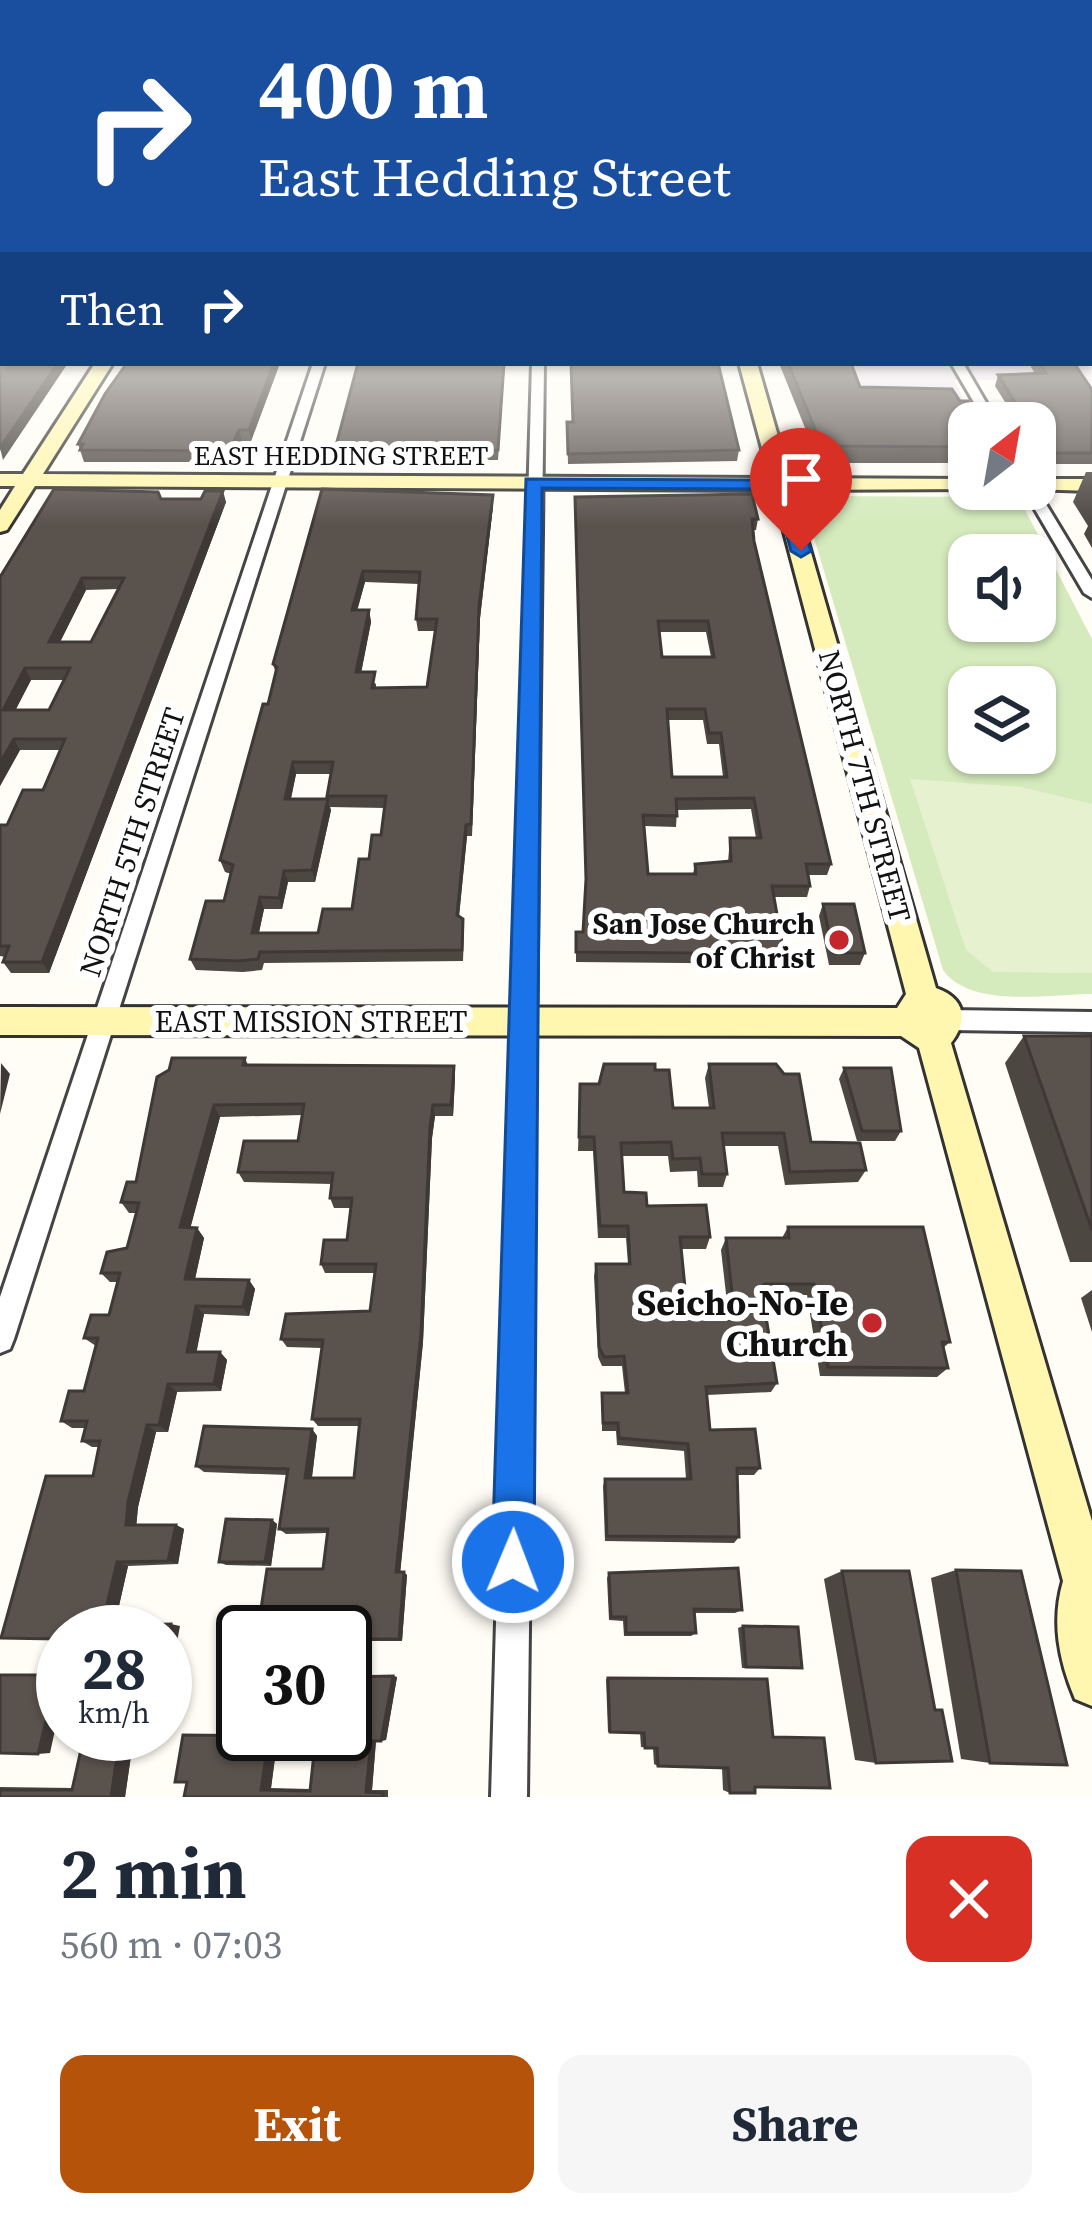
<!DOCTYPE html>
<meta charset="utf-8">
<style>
:root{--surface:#fff;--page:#f6f6f7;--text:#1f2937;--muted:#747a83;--accent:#b45309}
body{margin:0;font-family:"Source Serif 4",serif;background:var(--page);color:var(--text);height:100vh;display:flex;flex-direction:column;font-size:45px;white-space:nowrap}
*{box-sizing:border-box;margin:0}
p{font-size:39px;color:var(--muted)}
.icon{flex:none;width:66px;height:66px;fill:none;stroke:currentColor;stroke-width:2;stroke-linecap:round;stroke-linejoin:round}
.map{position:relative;height:1797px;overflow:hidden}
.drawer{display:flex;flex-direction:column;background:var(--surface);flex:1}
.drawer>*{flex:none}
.banner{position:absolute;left:0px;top:0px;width:1092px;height:366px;box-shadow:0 3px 9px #0004;background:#1a4fa0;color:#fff;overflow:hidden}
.needle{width:78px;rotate:31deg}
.fabs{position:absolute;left:948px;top:402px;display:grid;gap:24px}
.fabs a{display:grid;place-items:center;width:108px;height:108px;border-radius:24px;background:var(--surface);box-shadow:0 3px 9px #0004;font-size:60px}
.speed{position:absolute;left:36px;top:1605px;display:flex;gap:24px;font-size:60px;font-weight:700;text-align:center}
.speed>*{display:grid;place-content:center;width:156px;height:156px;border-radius:50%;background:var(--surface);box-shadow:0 3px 9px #0004;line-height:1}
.speed small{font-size:30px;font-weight:400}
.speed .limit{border:6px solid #111;border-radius:18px;background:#fff;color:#111}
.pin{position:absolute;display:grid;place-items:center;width:102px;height:102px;color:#fff;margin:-123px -51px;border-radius:50% 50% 50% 0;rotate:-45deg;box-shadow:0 0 12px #0007}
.pin .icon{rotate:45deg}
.me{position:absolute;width:132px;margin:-66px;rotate:1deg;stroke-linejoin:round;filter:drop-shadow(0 0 9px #0008)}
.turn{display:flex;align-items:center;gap:42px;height:252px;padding:0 60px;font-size:54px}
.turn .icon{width:156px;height:156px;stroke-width:2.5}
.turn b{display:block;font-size:84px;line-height:102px}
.then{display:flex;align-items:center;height:114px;padding:0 60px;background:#0003;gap:24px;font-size:45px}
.round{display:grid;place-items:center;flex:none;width:126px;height:126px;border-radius:24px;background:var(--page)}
.headline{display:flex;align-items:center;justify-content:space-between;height:204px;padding:0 60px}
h1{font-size:72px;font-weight:700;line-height:90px}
.cta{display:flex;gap:24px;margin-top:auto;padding:24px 60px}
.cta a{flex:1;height:138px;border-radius:24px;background:var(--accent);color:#fff;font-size:48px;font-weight:700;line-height:138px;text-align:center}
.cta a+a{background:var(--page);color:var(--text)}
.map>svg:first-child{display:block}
.industrial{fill:#eee6ef}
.green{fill:#d5ebbd;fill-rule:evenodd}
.pitch{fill:#e6f2cf}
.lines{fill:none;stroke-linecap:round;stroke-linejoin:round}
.street-casing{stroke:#444;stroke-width:6}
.secondary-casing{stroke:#333;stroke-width:6}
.street{fill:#fff;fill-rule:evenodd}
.secondary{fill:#fff6b0;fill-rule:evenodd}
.wall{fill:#4d4742;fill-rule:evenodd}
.shaded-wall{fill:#3f3936}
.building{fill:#5a524d;stroke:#3f3936;stroke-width:3;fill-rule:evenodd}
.route{fill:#1a73e8;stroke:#114b97;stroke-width:3}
.poi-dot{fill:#c4262e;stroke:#fff;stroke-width:4.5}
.labels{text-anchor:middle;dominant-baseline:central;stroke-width:12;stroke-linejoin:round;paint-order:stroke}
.far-street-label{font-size:27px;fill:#111;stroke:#fff}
.street-label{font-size:30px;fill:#111;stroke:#fff}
.poi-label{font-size:30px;font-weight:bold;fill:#111;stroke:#fff;text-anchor:end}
.near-poi-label{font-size:36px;font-weight:bold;fill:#111;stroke:#fff;text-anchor:end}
</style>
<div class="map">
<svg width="1092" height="1797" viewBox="0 0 1092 1797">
<rect width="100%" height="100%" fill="#fffdf5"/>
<path class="industrial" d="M1089,273L1092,403L1076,381L982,380H954L965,402L869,401L852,363H1089Z"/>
<path class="green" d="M822,496L1002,497L1021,502L1092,639V994C1049,994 971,1009 943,970L804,504L807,498ZM969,555H1035V621H969ZM969,687H1035V753H969Z"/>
<path class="pitch" d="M910,779L1021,787L1092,804V973L993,972L966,950Z"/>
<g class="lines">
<g class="street-casing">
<g id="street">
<path d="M313,363H325L14,1339L10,1349L0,1353V1297Z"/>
<path d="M532,363H544L527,1797H491Z"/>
<path d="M951,363H963L998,423H986Z"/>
<path d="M1035,486L1092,580V598L1084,593L1023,489H1035Z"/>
<path d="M949,1010L1092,1012V1032L949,1030L941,1027L937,1020L941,1013Z"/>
</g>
</g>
<g class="secondary-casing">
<g id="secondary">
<path d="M95,363H113L43,474L770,478L739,363H757L790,478L969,479V489H976L793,490L936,988C965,998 969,1020 951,1043L1092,1521V1706L1075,1699C1059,1661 1051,1622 1063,1581L919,1048L901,1036L0,1035V1007L897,1008L906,994L773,490L35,486L7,530L0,532V510L15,486H0V474H23Z"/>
<path d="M1035,479H1092V491L1028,489H1035Z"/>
</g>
</g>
<use href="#street" class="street"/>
<use href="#secondary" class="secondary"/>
</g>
<g class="wall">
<path d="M280,363L251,441H242L232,462H84L78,444Z"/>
<path d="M358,363H505L498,460L335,462L334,453Z"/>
<path d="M779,363H851L860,387L969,423V470L966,463H819Z"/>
<path d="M1032,363H1074L1092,390V464H1052L1035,440V423H1018L995,386L998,375L1035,374L1031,367Z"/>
<path d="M567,422L739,450L737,461L568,464Z"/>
<path d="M1086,472H1092V548L1084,534L1088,526L1073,502Z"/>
<path d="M322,489L493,506L480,618L472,836H467L459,916L463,919L464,930L463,961L264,963L262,970L243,972L196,970L190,959L224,901L231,874L225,872L220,860L268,704L276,674L273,664ZM365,582L419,584L416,619L418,631H436L427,687L376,688V684L361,672L371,622L369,610H357ZM296,774H331L327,796L330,807L384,808L381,835L369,859L352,909L318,933H259L264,909H282L288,882H315L331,810L291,799Z"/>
<path d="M575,497L758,519L756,530H753L754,541L831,864L827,875H808L810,886L807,897H774L784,954L781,964L576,962V932H583L586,888ZM660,632H706L711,657H662ZM668,720H703L707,744H719L723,777H672ZM751,809L756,838H730L728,862L695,864L693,874H648L644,826L676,827L677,810Z"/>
<path d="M161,499L226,502L49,973H11L3,962L5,957L0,956V825H7L43,790L60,750H20L0,786V577ZM118,589L91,642H60L86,590ZM31,680H64L49,710H15Z"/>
<path d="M823,904L865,953L860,965H829L819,916Z"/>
<path d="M1024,1036H1092V1262H1070L1005,1063Z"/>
<path d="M172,1058H245L248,1065L454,1066L455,1078L453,1116H435L432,1138L423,1342L400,1572L407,1575L402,1641H345V1632H243V1666L220,1665L230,1609H261L267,1569H323L327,1533L286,1534L279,1529L287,1475L204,1472L196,1466L204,1426L312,1429L317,1436L312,1478H354L359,1426H318L312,1419L322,1348L287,1347L281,1339L286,1314L370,1311L375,1273H325L321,1264L324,1240H347L351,1208H334L330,1198L332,1184L244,1182L238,1172L244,1141H298L302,1115L220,1117L190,1228H197L204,1238L195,1279L249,1280L255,1289L249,1316L204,1314L196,1352H220L227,1360L221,1391L177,1392L168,1432H156L138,1507L136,1525H176L184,1529L178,1564L128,1566L116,1619L95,1618L92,1632H63V1640L1,1638L46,1476H93L99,1447H92L82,1441L85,1428H72L61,1421L69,1391H84L96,1346L84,1338L91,1315H109L118,1282H110L101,1273L107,1252L127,1248L136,1213H129L121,1202L127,1182H136L157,1077L169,1070Z"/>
<path d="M709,1064L811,1142L866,1170L858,1182L785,1185L778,1146H724L727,1174L723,1187H698L697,1171L670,1172L668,1156H622L624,1192L710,1237L706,1249H681L688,1318L729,1320L721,1250L726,1238H782L788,1227L950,1342L943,1348L948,1368L937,1377L820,1376L807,1295H762L777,1383L771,1392L707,1395L710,1430L760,1468L754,1475H737L739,1537L734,1543L605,1541L603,1486L605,1479H686L684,1451L617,1445L616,1431H602V1393H625L622,1366H602L598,1357L594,1276L596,1264H628L626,1238H598L593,1151H578L580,1084H599L655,1070L673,1108H709L705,1078Z"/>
<path d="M844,1068L901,1131L895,1141H857L839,1079Z"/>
<path d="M1092,1290V1332L1081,1298Z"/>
<path d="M272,1520L277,1524L271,1566L226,1565L219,1562Z"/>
<path d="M956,1570L990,1763L961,1759L931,1578Z"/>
<path d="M842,1571L876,1763L855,1760L824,1579Z"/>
<path d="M609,1573L742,1610L735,1613H694L696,1633L691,1636H624L623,1621L609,1620L607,1578Z"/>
<path d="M743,1626L802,1668H742L738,1628Z"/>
<path d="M393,1676L397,1677L386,1740L376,1741L372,1790H388V1797H184L194,1735H278L271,1788L310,1789Z"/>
<path d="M608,1678L755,1787L730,1793L723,1790L722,1768L658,1766L654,1764L653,1748L641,1747L640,1733L608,1732L606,1679Z"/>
<path d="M134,1735L125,1797H0V1787L73,1788L84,1736Z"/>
</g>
<g class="shaded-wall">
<path d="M58,363H68L3,460L0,448Z"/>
<path d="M274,363H280L251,441L249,430Z"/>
<path d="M239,430L242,441L232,462L229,451Z"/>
<path d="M223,491L226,502L49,973L42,962Z"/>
<path d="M493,495V506L480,618L472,836L479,606Z"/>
<path d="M363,571L365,582L354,622L352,610Z"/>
<path d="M82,578L86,590L54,654L49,642Z"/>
<path d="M369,610L371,622L359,684L356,672Z"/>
<path d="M25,668L31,680L10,721L3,710Z"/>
<path d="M14,739L20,750L0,786V763Z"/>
<path d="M293,762L296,774L288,811L285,799Z"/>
<path d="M328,799L331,810L315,882L312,870Z"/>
<path d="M466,825L467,836L458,926L457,915Z"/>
<path d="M284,871L288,882L282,909L279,898Z"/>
<path d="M260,897L264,909L256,945L252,933Z"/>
<path d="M1,1063L10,1074L0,1114Z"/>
<path d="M454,1066L455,1078L453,1116L451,1105Z"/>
<path d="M214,1105L220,1117L188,1237L180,1227Z"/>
<path d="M433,1105L435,1116L432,1138L423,1342L400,1575L396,1572Z"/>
<path d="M197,1228L204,1238L193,1288L185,1279Z"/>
<path d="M249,1280L255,1289L249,1316L243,1307Z"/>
<path d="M196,1306L204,1314L195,1360L187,1352Z"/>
<path d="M220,1352L227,1360L221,1391L214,1384Z"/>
<path d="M168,1384L177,1392L168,1432L159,1425Z"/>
<path d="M147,1425L156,1432L138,1507L136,1530L126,1525L128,1502Z"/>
<path d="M312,1429L317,1436L311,1483L305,1478Z"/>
<path d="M272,1520L277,1524L271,1566L265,1562Z"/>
<path d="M176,1525L184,1529L178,1564L168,1561Z"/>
<path d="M117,1562L128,1566L116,1619L104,1617Z"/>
<path d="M404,1572L407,1575L402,1641L399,1639Z"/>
<path d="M84,1616L95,1618L92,1632H79Z"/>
<path d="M171,1624L180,1626L172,1668L165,1667Z"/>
<path d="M393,1676L397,1677L386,1740L381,1741Z"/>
<path d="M46,1721H57L50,1753L38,1754Z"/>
<path d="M134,1735L125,1797H111L120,1736Z"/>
<path d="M278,1735L271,1788L261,1790L269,1736Z"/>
<path d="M376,1740L372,1790L366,1792L371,1741Z"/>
</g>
<g class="building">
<path d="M3,273V363H58L0,448V276L3,277Z"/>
<path d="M127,363H274L249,430H239L229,451L80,450L83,444H78L105,394Z"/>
<path d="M358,363H504L498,450L334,453Z"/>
<path d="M571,363H718L739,450L568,454L567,422H573Z"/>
<path d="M788,363H851L860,387L952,389L960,401H968L981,423H969V447L822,446Z"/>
<path d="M1039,363H1074L1092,390V453H1056L1041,429H1035V423H1028L998,375L1046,373Z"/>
<path d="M54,489L158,492L161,499H201L205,491H223L42,962H3L9,946H0V825H7L23,790H43L65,739H14L0,763V577ZM82,578H124L91,642H49ZM25,668H70L49,710H3Z"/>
<path d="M322,489L493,495L479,606L471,824L466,825L457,915L463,919L462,950L260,952L258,959L238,961L190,959L206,901H224L233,865L220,860L263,704H268L277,667L273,664ZM363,571L420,572L416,619H437L427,687L372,688L375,672H356L369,610H352ZM293,762H333L327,796H386L381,835H372L369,859H359L352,909H323L318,933H252L260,897L279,898L284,871L312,870L328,799H285Z"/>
<path d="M752,494L758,519H752L754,541L831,864H806L810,886H772L784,954L576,952V932H583L586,879L575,497ZM658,621H708L714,657H662ZM667,709H705L709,733H721L727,777H672ZM754,798L761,838H730L731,861L695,864L696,874H648L643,815L677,816L676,799Z"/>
<path d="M823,904H854L865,953H833Z"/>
<path d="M1024,1036H1092V1230Z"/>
<path d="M172,1058H245L243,1065L454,1066L451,1105H433L430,1127L421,1334L396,1572H404L399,1639H345V1632H243V1665H220L230,1609H261L267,1569H323L328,1529H279L288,1469L196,1466L204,1426L312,1429L305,1478H354L360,1419H312L323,1340L281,1339L286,1314L370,1311L376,1264H321L324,1240H347L352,1198H330L333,1173L238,1172L244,1141H298L304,1104L214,1105L180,1227L197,1228L185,1279L249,1280L243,1307L196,1306L187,1352H220L214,1384H168L159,1425H147L128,1502L126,1525H176L168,1561L117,1562L104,1617L84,1616L79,1632H59L57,1639L1,1638L46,1476H93L100,1441H82L87,1421H61L69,1391H84L98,1338H84L91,1315H109L120,1273H101L107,1252L127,1248L139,1203L121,1202L127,1182H136L157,1077L169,1070Z"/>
<path d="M604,1064H655V1070H669L673,1108H714L709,1064H776L784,1074H799L811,1142L860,1143L866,1170L790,1172L784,1133H722L727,1174H702L700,1158L673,1159L671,1142L621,1143L624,1192L646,1193L647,1206L706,1205L710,1237H680L688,1318L735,1320L726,1238H789L788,1227H923L950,1342H942L948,1368L828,1367L814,1284H765L761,1287L777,1383L706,1387L710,1430L755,1429L760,1468H737L739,1537L607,1536L605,1479H691L688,1444L619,1438L618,1423H603L602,1393H628L624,1356L604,1357L599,1347L596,1264H630L628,1226H600L594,1137H579L580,1084H599Z"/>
<path d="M844,1068H891L901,1131H862Z"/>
<path d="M226,1519L272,1520L265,1562H219Z"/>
<path d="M738,1568L742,1610L694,1609L696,1633H626V1617H611L609,1573Z"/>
<path d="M956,1570L1021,1571L1067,1765L990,1763Z"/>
<path d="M842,1571H909L935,1710H942L952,1761L876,1763Z"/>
<path d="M171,1624L165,1657V1632H122L123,1625Z"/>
<path d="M743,1626L798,1627L802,1668L746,1667Z"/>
<path d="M0,1675H63V1721H46L38,1754L0,1753Z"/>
<path d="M393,1676L381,1741H371L366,1792L383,1793V1797H184L187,1782H175L183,1735L269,1736L261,1790L310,1791L316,1734H345V1677Z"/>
<path d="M608,1678L767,1679L773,1737L824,1738L830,1788L755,1787V1793H730L728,1768L658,1766L657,1748H645L644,1733L610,1732Z"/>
<path d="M84,1736H120L111,1797H0V1790H72Z"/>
</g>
<linearGradient id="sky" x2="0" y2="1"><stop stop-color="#95c6ee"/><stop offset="0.52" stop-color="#fffefa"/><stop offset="1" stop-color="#fffefa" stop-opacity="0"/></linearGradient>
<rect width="1092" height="525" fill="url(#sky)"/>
<path class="route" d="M526,479L788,480L811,551L801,557L791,551L774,489L542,488L534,1562L528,1577L513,1583L498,1577L492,1562Z"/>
<g class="poi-dot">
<circle cx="839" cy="940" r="12"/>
<circle cx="872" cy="1323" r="12"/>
</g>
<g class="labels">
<g class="far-street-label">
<text x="341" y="455">EAST HEDDING STREET</text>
</g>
<g class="street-label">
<text transform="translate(865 786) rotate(75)">NORTH 7TH STREET</text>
<text transform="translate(132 842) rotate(-72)">NORTH 5TH STREET</text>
<text x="311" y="1021">EAST MISSION STREET</text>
</g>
<g class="poi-label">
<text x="815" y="923">San Jose Church<tspan x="815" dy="34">of Christ</tspan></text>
</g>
<g class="near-poi-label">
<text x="848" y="1302">Seicho-No-Ie<tspan x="848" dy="41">Church</tspan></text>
</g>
</g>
</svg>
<div class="fabs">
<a><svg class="needle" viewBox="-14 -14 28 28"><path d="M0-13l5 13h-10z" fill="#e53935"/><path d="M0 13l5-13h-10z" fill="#747a83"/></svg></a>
<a><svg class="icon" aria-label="sound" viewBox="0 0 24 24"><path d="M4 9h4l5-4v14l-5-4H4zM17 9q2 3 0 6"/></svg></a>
<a><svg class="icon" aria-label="layers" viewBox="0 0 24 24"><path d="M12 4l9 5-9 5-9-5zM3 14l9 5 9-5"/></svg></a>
</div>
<div class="speed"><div>28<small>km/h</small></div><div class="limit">30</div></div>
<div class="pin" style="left:801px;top:551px;background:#d93025"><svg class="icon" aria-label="arrive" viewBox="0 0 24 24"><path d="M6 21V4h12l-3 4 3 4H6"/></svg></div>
<svg class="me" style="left:513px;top:1562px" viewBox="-20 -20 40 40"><circle r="17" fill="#1a73e8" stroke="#fff" stroke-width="3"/><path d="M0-11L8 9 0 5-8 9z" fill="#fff"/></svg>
<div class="banner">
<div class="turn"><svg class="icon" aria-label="right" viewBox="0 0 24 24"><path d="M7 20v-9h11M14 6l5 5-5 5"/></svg><div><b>400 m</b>East Hedding Street</div></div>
<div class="then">Then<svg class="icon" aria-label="right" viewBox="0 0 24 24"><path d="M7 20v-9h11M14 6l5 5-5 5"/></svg></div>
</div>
</div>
<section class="drawer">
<div class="headline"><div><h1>2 min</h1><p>560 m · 07:03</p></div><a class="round" style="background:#d93025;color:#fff"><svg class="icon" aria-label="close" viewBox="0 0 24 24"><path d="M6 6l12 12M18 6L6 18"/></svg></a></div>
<div class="cta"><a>Exit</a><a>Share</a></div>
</section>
